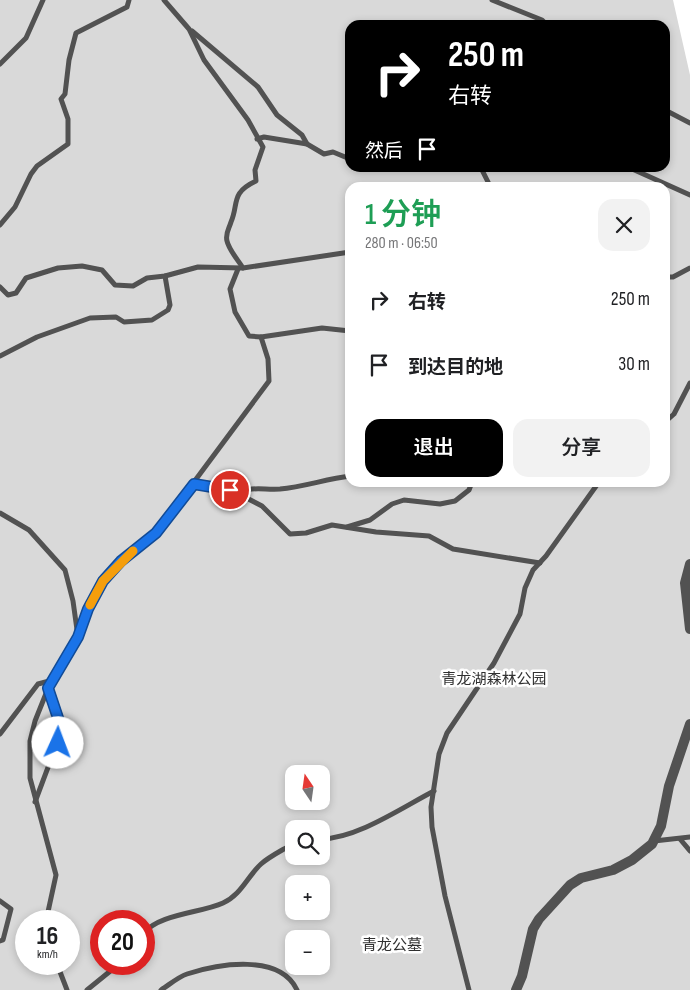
<!DOCTYPE html>
<html lang="zh">
<meta charset="utf-8">
<style>
:root{--surface:#fff;--page:#f2f2f2;--text:#202124;--muted:#757577;--accent:#000}
body{margin:0;font-family:"Sofia Sans Condensed","Noto Sans SC",sans-serif;background:var(--page);color:var(--text);height:100vh;display:flex;flex-direction:column;font-size:19px;white-space:nowrap}
*{box-sizing:border-box;margin:0}
p{font-size:16px;color:var(--muted)}
.icon{flex:none;width:28px;height:28px;fill:none;stroke:currentColor;stroke-width:2;stroke-linecap:round;stroke-linejoin:round}
.map{position:relative;flex:1;overflow:hidden}
.sheet{position:absolute;left:345px;top:182px;width:325px;height:305px;display:flex;flex-direction:column;background:var(--surface);border-radius:15px;box-shadow:0 2px 8px #0003}
.sheet>*{flex:none}
.hud{position:absolute;left:345px;top:20px;width:325px;height:152px;border-radius:15px;box-shadow:0 2px 8px #0003;background:#000;color:#fff;overflow:hidden}
.needle{width:32px;rotate:347deg}
.tools{position:absolute;left:285px;top:765px;display:grid;gap:10px}
.tools a{display:grid;place-items:center;width:45px;height:45px;border-radius:10px;background:var(--surface);box-shadow:0 2px 8px #0003;font-size:25px}
.speed{position:absolute;left:15px;top:910px;display:flex;gap:10px;font-size:25px;font-weight:700;text-align:center}
.speed>*{display:grid;place-content:center;width:65px;height:65px;border-radius:50%;background:var(--surface);box-shadow:0 2px 8px #0003;line-height:1}
.speed small{font-size:12px;font-weight:400}
.speed .limit{border:8px solid #d22;background:#fff;color:#111}
.pin{position:absolute;display:grid;place-items:center;width:42px;height:42px;color:#fff;margin:-21px;border:2px solid #fff;border-radius:50%;box-shadow:0 1px 5px #0007}
.me{position:absolute;width:55px;margin:-28px;rotate:2deg;stroke-linejoin:round;filter:drop-shadow(0 0 4px #0008)}
.turn{display:flex;align-items:center;gap:18px;height:105px;padding:0 20px;font-size:22px}
.turn .icon{width:65px;height:65px;stroke-width:2.5}
.turn b{display:block;font-size:35px;line-height:42px}
.then{display:flex;align-items:center;height:48px;padding:0 20px;background:#0003;gap:10px;font-size:19px}
.round{display:grid;place-items:center;flex:none;width:52px;height:52px;border-radius:15px;background:var(--page)}
.head{display:flex;align-items:center;justify-content:space-between;height:85px;padding:0 20px}
h1{font-size:30px;font-weight:600;line-height:38px;color:#1e9e55}
.primary-button{display:flex;gap:10px;margin-top:auto;padding:10px 20px}
.primary-button a{flex:1;height:58px;border-radius:15px;background:var(--accent);color:#fff;font-size:20px;font-weight:600;line-height:58px;text-align:center}
.primary-button a+a{background:var(--page);color:var(--text)}
ul{padding:0;list-style:none}
li{display:flex;align-items:center;gap:15px;height:65px;padding:0 20px}
li div{flex:1}
li b{display:block;font-size:19px}
li em{font-style:normal}
.map>svg:first-child{display:block}
.green{fill:#d9d9d9;fill-rule:evenodd}
.lines{fill:none;stroke-linecap:round;stroke-linejoin:round}
.lane{stroke:#525252;stroke-width:5}
.street{stroke:#525252;stroke-width:10}
.route-casing{stroke:#114b97;stroke-width:12}
.route{stroke:#1a73e8;stroke-width:9}
.slow{stroke:#f59e0b;stroke-width:9}
.labels{text-anchor:middle;dominant-baseline:central;stroke-width:5;stroke-linejoin:round;paint-order:stroke}
.park-label{font-size:15px;fill:#303030;stroke:#fff}
</style>
<div class="map">
<svg width="690" height="990" viewBox="0 0 690 990">
<rect width="100%" height="100%" fill="#fff"/>
<path class="green" d="M0,0H673L690,75V990H0ZM350,25H665V168H350ZM350,188H665V482H350ZM294,774H321V801H294ZM294,829H321V856H294ZM294,884H321V911H294ZM26,921H69V964H26ZM101,921H144V964H101ZM294,939H321V966H294Z"/>
<g class="lines">
<g class="lane">
<path d="M164,0L189,29L204,60L248,120L263,147L255,170L256,181C230,193 239,204 231,222C229,229 225,233 227,241C229,250 238,260 243,268L350,252"/>
<path d="M492,0L542,20L547,25"/>
<path d="M192,31L258,87L277,115L302,135L307,144"/>
<path d="M0,64L26,38L43,0"/>
<path d="M665,110L690,123"/>
<path d="M257,139L264,137L307,144L324,154L333,152L350,159"/>
<path d="M481,168L491,188"/>
<path d="M630,168L690,195"/>
<path d="M0,225L15,207L31,174L37,166L68,144V119L61,99L65,94L69,60L76,33L127,7L129,0"/>
<path d="M238,269L230,289L235,312L249,336L261,337L322,328L350,331"/>
<path d="M665,277H673L690,268"/>
<path d="M0,287L8,295L16,293L26,278L58,268L82,266L102,270L115,285L133,286L147,278L165,276L198,267L243,268"/>
<path d="M0,356L37,337L90,318L116,317L124,322L152,320L168,310L170,305L165,276"/>
<path d="M665,422L674,414L690,383"/>
<path d="M194,483L231,490L262,506L290,534L306,533L332,525L376,532L429,536L453,549L540,563"/>
<path d="M237,493C253,486 263,490 280,489C303,487 326,479 350,476"/>
<path d="M0,513L29,530L65,570L73,601L78,637L47,691L35,721L30,741V778L56,875L46,921"/>
<path d="M347,527L370,520L392,504L404,500L440,504L455,501L469,490L472,482"/>
<path d="M78,636L88,609L103,581L121,561L156,533L269,381L268,359L261,337"/>
<path d="M0,734L38,684L53,680"/>
<path d="M35,802L62,730L49,688"/>
<path d="M321,839C358,838 401,808 434,791"/>
<path d="M680,839L690,851"/>
<path d="M654,841L690,837"/>
<path d="M0,901L11,909L3,940L0,941"/>
<path d="M144,933C159,914 201,913 223,903C241,895 247,877 261,864C270,856 283,850 294,843"/>
<path d="M57,964L67,990"/>
<path d="M87,990L119,964"/>
<path d="M161,990C169,985 178,977 187,974C218,964 280,953 297,990"/>
<path d="M469,990L445,896L432,827L431,807L439,754L447,733L494,663L520,614L525,588L533,570L546,556L599,482"/>
</g>
<g class="street">
<path d="M690,564L685,583L690,629"/>
<path d="M516,990L522,976L533,929L539,919L570,885L581,878L613,870L632,860L652,844L661,826L669,786L690,724"/>
</g>
</g>
<g class="lines">
<g class="route-casing">
<path id="route" d="M58,743L62,730L48,688L78,637L88,609L103,581L121,561L156,533L194,484L230,490"/>
</g>
<use href="#route" class="route"/>
<path class="slow" d="M90,605L103,581L133,551"/>
</g>
<g class="labels">
<g class="park-label">
<text x="494" y="679">青龙湖森林公园</text>
<text x="392" y="945">青龙公墓</text>
</g>
</g>
</svg>
<div class="tools">
<a><svg class="needle" viewBox="-14 -14 28 28"><path d="M0-13l5 13h-10z" fill="#e53935"/><path d="M0 13l5-13h-10z" fill="#757577"/></svg></a>
<a><svg class="icon" aria-label="search" viewBox="0 0 24 24"><circle cx="10" cy="10" r="6"/><path d="M15 15l6 6"/></svg></a>
<a>+</a>
<a>−</a>
</div>
<div class="speed"><div>16<small>km/h</small></div><div class="limit">20</div></div>
<div class="pin" style="left:230px;top:490px;background:#d93025"><svg class="icon" aria-label="arrive" viewBox="0 0 24 24"><path d="M6 21V4h12l-3 4 3 4H6"/></svg></div>
<svg class="me" style="left:58px;top:743px" viewBox="-20 -20 40 40"><circle r="19" fill="#fff"/><path d="M0-13L10 11 0 6-10 11z" fill="#1a73e8"/></svg>
<div class="hud">
<div class="turn"><svg class="icon" aria-label="right" viewBox="0 0 24 24"><path d="M7 20v-9h11M14 6l5 5-5 5"/></svg><div><b>250 m</b>右转</div></div>
<div class="then">然后<svg class="icon" aria-label="arrive" viewBox="0 0 24 24"><path d="M6 21V4h12l-3 4 3 4H6"/></svg></div>
</div>
<section class="sheet">
<div class="head"><div><h1>1 分钟</h1><p>280 m · 06:50</p></div><a class="round"><svg class="icon" aria-label="close" viewBox="0 0 24 24"><path d="M6 6l12 12M18 6L6 18"/></svg></a></div>
<ul>
<li><svg class="icon" aria-label="right" viewBox="0 0 24 24"><path d="M7 20v-9h11M14 6l5 5-5 5"/></svg><div><b>右转</b></div><em>250 m</em></li>
<li><svg class="icon" aria-label="arrive" viewBox="0 0 24 24"><path d="M6 21V4h12l-3 4 3 4H6"/></svg><div><b>到达目的地</b></div><em>30 m</em></li>
</ul>
<div class="primary-button"><a>退出</a><a>分享</a></div>
</section>
</div>
